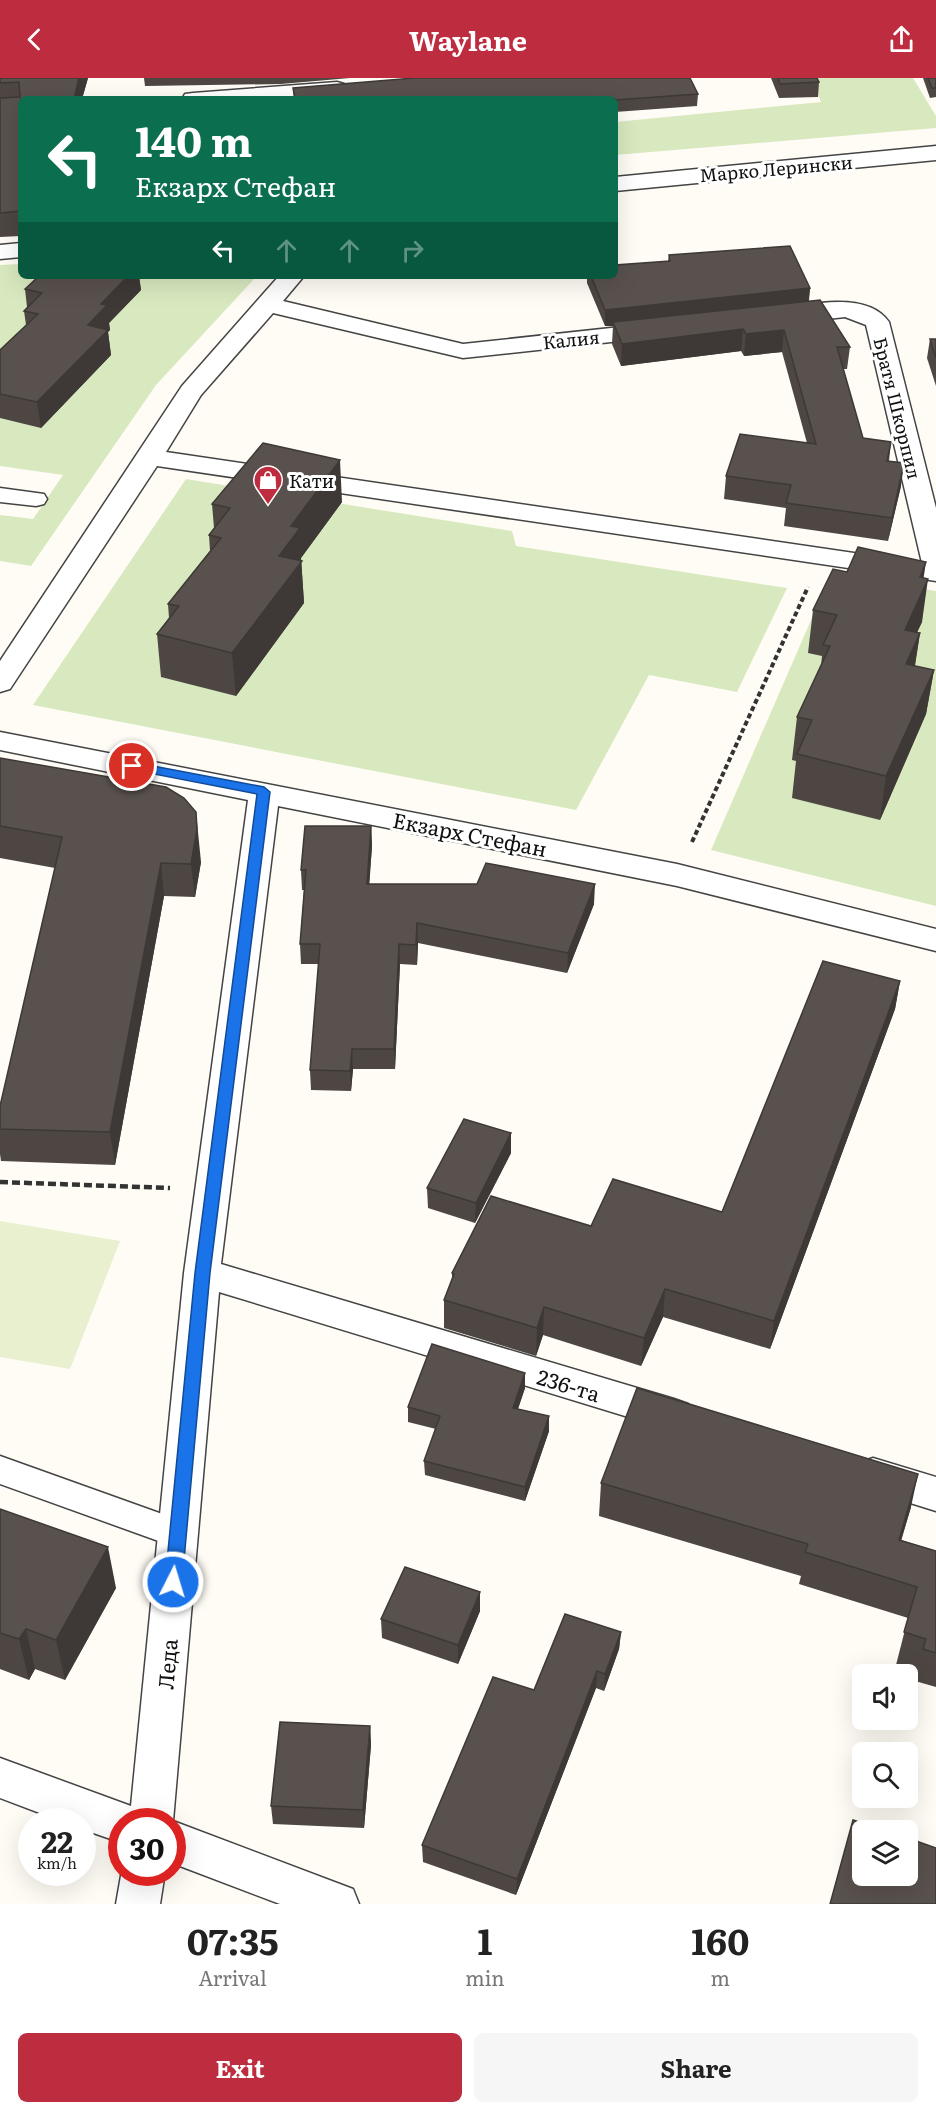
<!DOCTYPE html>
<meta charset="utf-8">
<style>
:root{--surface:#fff;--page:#f6f6f6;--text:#222;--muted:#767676;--accent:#bd2d3f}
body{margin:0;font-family:Literata,serif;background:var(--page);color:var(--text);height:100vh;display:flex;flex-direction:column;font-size:22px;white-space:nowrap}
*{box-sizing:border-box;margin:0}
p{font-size:20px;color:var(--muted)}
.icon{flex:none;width:33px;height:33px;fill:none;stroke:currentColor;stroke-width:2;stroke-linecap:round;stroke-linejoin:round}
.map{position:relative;height:1826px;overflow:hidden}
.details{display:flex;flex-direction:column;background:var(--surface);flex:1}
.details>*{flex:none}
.guide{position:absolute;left:18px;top:18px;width:600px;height:183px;border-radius:9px;box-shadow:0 6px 24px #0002;background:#0b6e4f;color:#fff;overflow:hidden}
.controls{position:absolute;left:852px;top:1586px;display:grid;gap:12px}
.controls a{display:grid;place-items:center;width:66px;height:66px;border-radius:9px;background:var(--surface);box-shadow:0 6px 24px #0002;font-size:30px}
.speed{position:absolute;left:18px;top:1730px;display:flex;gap:12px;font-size:30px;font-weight:700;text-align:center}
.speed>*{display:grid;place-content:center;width:78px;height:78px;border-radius:50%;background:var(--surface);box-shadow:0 6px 24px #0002;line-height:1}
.speed small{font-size:15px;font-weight:400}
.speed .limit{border:9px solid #d22;background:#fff;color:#111}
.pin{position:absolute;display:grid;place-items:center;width:51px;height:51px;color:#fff;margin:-26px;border:3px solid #fff;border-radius:50%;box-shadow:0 2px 6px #0007}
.me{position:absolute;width:66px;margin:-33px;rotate:5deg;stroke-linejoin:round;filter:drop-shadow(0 0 4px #0008)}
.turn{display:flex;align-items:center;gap:21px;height:126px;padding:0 18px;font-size:27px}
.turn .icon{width:78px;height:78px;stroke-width:2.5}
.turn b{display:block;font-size:42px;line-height:51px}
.lanes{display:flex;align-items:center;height:57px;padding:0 18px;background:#0003;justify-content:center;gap:30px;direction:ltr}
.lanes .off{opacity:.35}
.eta{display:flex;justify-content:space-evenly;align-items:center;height:102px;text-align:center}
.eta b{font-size:36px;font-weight:700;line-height:42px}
.cta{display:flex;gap:12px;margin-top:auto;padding:12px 18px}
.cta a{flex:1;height:69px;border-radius:9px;background:var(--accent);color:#fff;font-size:24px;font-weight:700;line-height:69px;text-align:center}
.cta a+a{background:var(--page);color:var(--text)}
header{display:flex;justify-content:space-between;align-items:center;height:78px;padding:0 18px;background:var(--accent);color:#fff;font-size:27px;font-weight:700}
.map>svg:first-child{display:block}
.green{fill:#d8e9bf}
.pitch{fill:#e8f0d0}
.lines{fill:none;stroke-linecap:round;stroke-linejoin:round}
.lane-casing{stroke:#444;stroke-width:3}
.street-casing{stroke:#444;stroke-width:3}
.path-far1{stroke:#333;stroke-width:4;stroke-dasharray:5 3;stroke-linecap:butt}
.path{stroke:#333;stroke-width:4.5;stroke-dasharray:8 4;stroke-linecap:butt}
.lane{fill:#fff;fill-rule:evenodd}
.street{fill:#fff;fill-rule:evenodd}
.wall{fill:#4d4642}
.shaded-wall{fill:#3e3936}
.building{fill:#59514d;stroke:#3e3936;stroke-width:1.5}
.route{fill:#1a73e8;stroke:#114b97;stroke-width:1.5}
.labels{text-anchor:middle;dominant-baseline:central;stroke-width:6;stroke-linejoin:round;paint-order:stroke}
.far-street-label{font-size:18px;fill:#111;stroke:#fff}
.far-poi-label{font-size:18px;fill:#111;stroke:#fff;text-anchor:start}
.street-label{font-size:21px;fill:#111;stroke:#fff}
</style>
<header><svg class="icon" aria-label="back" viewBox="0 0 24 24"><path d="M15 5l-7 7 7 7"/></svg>Waylane<svg class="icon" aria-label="share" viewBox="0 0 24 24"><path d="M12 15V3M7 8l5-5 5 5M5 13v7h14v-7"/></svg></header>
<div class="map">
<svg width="936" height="1826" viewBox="0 0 936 1826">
<rect width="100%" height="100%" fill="#fffcf5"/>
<g class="green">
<path d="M811,0H913L936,38V50L615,77V44L821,24Z"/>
<path d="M21,186V198H257L156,307L31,488L0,483V437L33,441L63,397L0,388V187Z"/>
<path d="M186,401L512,453L516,468L787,510L737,614L649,597L576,732L33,627Z"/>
<path d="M831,496L936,513V828L711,772Z"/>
</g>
<path class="pitch" d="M0,1143L120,1163L70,1291L0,1279Z"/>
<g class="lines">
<g class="lane-casing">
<g id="lane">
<path d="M0,410L44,416L47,421L44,426L36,428L0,424Z"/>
<path d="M0,1378L190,1446L194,1456L190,1466L178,1470L0,1406Z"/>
</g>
</g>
<g class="street-casing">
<g id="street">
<path d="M337,4L344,6L348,10L344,14L276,21H182L185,16L193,15Z"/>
<path d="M936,68V82L615,113V99Z"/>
<path d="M21,165V179L0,181V167Z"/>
<path d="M279,198H304L283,223L463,266L657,245L666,247L669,252L666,257L657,259L463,280L273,235L201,317L166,374L922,485L866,247L845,239L783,246L774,244L771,239L774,234C806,226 867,212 889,244L936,430V503L157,388L10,611L0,614V583L182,308Z"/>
<path d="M0,654L677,786L936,851V873L677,808L278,728L221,1186L674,1321L688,1326L693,1337L688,1348L674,1353L219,1214L173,1743L353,1811L359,1826H280L172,1785V1743H122V1765L82,1751V1743H61L0,1720V1680L131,1728L184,1195L248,722L0,672Z"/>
<path d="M873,1380L936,1399V1433L859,1409L853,1397L859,1385Z"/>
<path d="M122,1792L165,1794L160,1826H116Z"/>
</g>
</g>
<path class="path-far1" d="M692,764L808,509"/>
<path class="path" d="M0,1104L170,1110"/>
<use href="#lane" class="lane"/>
<use href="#street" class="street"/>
</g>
<g class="wall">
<path d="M0,0H88L82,21H21V158L0,159Z"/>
<path d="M144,0H350L281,6L145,8Z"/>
<path d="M771,0H817L819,4L818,19L779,20Z"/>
<path d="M923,0H936V19L930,20Z"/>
<path d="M293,10L698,16L697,28L615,34V21H294Z"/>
<path d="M669,177L810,210L809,223L850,269L847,291H843L863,360L891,364L889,383L901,408L888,463L784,448L786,430L724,421L726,398L807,365L782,274L744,278L741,273L621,288L612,266L613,248H605L587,205V198H615L668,183Z"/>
<path d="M39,198H139L141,212L109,245L110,252L108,254L111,277L41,350L0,340V272L26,247L24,233L27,229L25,211Z"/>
<path d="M930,261H936V308L927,280Z"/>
<path d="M342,424L301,480L304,525L236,618L161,599L157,556L169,540L168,526L210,473L209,457L214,450L212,426Z"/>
<path d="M923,500L922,544L917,554L920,555L915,588L934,592L926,636L880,742L792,720L796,683L792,682L797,639L821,588L822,578L808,575L813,532Z"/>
<path d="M0,680L201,784L195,819L164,818L115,1087L1,1083L0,1076V1028L55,790L0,780Z"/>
<path d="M371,748L372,768L369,806L594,826L567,895L418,865L417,887L400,886L395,991H353L351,1013L311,1012L310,992L319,886H301L300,866L304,812H302L301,792Z"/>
<path d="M900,903L895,931L770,1271L663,1239L641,1288L543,1257L536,1278L444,1250V1222L452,1201V1195L591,1148L722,1134Z"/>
<path d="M511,1055V1075L475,1145L428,1130L427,1110Z"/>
<path d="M525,1295V1310L518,1331L549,1338V1353L525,1423L425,1397L424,1383L436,1351L408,1344V1329Z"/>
<path d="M601,1405L911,1429L901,1462L936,1473V1609L915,1603L917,1593L896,1587L908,1540L799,1506L801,1498L599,1438Z"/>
<path d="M0,1431L116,1510L65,1602L35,1591L29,1602L0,1591Z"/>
<path d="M480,1533L458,1586L382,1560L381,1541Z"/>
<path d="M621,1554L619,1571L604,1613L596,1610L516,1817L423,1784L422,1767L534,1612Z"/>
<path d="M370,1648L371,1667L364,1750L273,1746L271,1728Z"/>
</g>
<g class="shaded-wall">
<path d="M79,0H88L82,21H74Z"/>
<path d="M128,198H139L141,212L109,245L110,252L108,254L111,277L41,350L37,324L101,226Z"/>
<path d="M810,210L808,227L613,244V248H605V232Z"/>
<path d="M743,251L741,273L621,288L622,266Z"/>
<path d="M784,252L782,274L744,278L746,256Z"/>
<path d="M340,382L342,424L301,480L304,525L236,618L232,575L279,478L291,448Z"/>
<path d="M904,385L901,408L888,463L892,440Z"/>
<path d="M926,484L921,517L928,501L922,544L898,595L905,552L920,499Z"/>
<path d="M920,555L913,598L906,586Z"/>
<path d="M934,592L926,636L880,742L886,698Z"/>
<path d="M196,734L201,784L195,819L191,786Z"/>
<path d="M371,748L372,768L368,825L367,806Z"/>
<path d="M161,785L164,818L115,1087L110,1054Z"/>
<path d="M595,806L594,826L567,895L568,875Z"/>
<path d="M417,845L418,865L417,887L416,867Z"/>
<path d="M399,866L400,886L395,991L394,971Z"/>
<path d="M900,903L895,931L770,1271L774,1243Z"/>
<path d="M352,971L353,991L351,1013L350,993Z"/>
<path d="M511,1055V1075L475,1145L476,1125Z"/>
<path d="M665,1211L663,1239L641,1288L644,1260Z"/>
<path d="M544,1229L543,1257L536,1278L537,1250Z"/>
<path d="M525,1295V1310L513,1345V1330Z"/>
<path d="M549,1338V1353L525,1423V1409Z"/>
<path d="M918,1396L911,1429L892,1494L899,1462Z"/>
<path d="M108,1469L116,1510L65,1602L56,1562Z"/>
<path d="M480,1514V1533L458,1586V1567Z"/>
<path d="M26,1551L35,1591L29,1602L19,1561Z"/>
<path d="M621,1554L619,1571L604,1613L605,1596Z"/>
<path d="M597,1593L596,1610L516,1817L517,1801Z"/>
<path d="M370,1648L371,1667L364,1750L363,1732Z"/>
</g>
<g class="building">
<path d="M0,0H79L74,21H21V133L0,135V20L20,19L19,4L0,5Z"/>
<path d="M414,0H690L698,16L615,22V21H295L293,10Z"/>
<path d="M778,0H817L819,4L780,6Z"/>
<path d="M928,0H936V10H932Z"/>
<path d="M790,168L810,210L605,232L591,198H615V187L670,183L669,177Z"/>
<path d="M39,198H128L101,226L107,227L88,247L108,252L37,324L0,316V272L38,236L24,233L42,215L25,211Z"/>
<path d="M820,222L850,269H837L863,360L891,364L887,383L904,385L892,440L786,425L791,407L726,398L740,356L816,366L784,252L746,256L743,251L622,266L613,244Z"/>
<path d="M930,261H936V280Z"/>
<path d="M263,365L340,382L291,448L300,450L279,478L302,483L232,575L157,556L179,528L168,526L221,460L209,457L230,430L212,426Z"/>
<path d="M858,469L926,484L920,499L928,501L905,552L920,555L906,586L934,592L886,698L797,676L812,642L797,639L830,568L823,567L837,537L813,532L833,491L847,494Z"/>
<path d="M0,680L166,709L184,720L196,734L197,751L191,786L161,785L110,1054L0,1051V1028L62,759L0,748Z"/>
<path d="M305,748H371L367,806H477L486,785L595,806L568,875L417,845L416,867L399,866L394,971H352L350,993L310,992L320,866H300L306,792H301Z"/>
<path d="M823,883L900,903L774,1243L665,1211L644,1260L544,1229L537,1250L444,1222L454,1196L452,1195L491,1118L591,1148L613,1101L722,1134Z"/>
<path d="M464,1041L511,1055L476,1125L427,1110Z"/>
<path d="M432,1266L525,1295L513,1330L549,1338L525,1409L424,1383L440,1338L408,1329Z"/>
<path d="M637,1310L918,1396L899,1462L936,1473V1575L923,1571L926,1561L904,1554L917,1509L805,1474L808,1466L601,1405Z"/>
<path d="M0,1431L108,1469L56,1562L26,1551L19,1561L0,1555Z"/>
<path d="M405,1489L480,1514L458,1567L381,1541Z"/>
<path d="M565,1536L621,1554L605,1596L597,1593L517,1801L422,1767L493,1599L534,1612Z"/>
<path d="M280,1644L370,1648L363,1732L271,1728Z"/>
<path d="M853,1742L884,1752H862V1797H908V1760L936,1770V1826H830Z"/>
</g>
<path class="route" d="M132,684L264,709L270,714L210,1195L182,1504L179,1509L173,1512L167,1509L165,1504L195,1195L257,716L128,691V685Z"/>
<defs>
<g id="shop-pin" transform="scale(1.5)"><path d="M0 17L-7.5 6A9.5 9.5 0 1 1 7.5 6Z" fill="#bd2d3f" stroke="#fff"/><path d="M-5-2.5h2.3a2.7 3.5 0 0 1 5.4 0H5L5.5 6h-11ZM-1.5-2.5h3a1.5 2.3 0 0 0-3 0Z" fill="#fff"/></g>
</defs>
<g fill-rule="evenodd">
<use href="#shop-pin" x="268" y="402"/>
</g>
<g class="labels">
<g class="far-street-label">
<text transform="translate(776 90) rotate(-5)">Марко Лерински</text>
<text transform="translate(571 261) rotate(-6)">Калия</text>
<text transform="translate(898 330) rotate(76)">Братя Шкорпил</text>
</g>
<g class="far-poi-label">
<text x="289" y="402">Кати</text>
</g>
<g class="street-label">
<text transform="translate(470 755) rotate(11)">Екзарх Стефан</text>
<text transform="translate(569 1306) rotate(17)">236-та</text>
<text transform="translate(166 1586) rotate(-85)">Леда</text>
</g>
</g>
</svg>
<div class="controls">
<a><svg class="icon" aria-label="sound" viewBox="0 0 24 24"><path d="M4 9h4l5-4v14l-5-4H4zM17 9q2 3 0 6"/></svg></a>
<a><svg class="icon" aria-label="search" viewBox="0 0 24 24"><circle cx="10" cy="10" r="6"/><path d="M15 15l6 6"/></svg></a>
<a><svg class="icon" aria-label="layers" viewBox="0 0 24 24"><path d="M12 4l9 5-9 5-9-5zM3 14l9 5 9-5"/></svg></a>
</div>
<div class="speed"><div>22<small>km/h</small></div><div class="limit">30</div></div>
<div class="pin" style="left:132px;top:688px;background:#d93025"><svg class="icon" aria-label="arrive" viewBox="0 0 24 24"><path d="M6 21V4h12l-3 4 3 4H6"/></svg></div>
<svg class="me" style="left:173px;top:1504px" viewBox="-20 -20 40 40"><circle r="17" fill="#1a73e8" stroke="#fff" stroke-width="3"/><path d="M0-11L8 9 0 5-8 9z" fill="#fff"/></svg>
<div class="guide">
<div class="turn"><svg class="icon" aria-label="left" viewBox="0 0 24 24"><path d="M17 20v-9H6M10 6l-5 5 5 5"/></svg><div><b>140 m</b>Екзарх Стефан</div></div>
<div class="lanes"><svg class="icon" aria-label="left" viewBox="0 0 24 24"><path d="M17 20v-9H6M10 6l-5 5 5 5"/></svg><svg class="icon off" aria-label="ahead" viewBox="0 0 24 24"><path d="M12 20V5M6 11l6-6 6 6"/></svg><svg class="icon off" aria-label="ahead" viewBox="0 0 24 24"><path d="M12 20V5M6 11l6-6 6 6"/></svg><svg class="icon off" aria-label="right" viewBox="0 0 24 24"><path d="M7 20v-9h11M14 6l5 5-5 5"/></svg></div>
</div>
</div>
<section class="details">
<div class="eta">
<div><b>07:35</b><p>Arrival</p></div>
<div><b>1</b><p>min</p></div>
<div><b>160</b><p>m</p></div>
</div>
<div class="cta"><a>Exit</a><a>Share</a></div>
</section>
